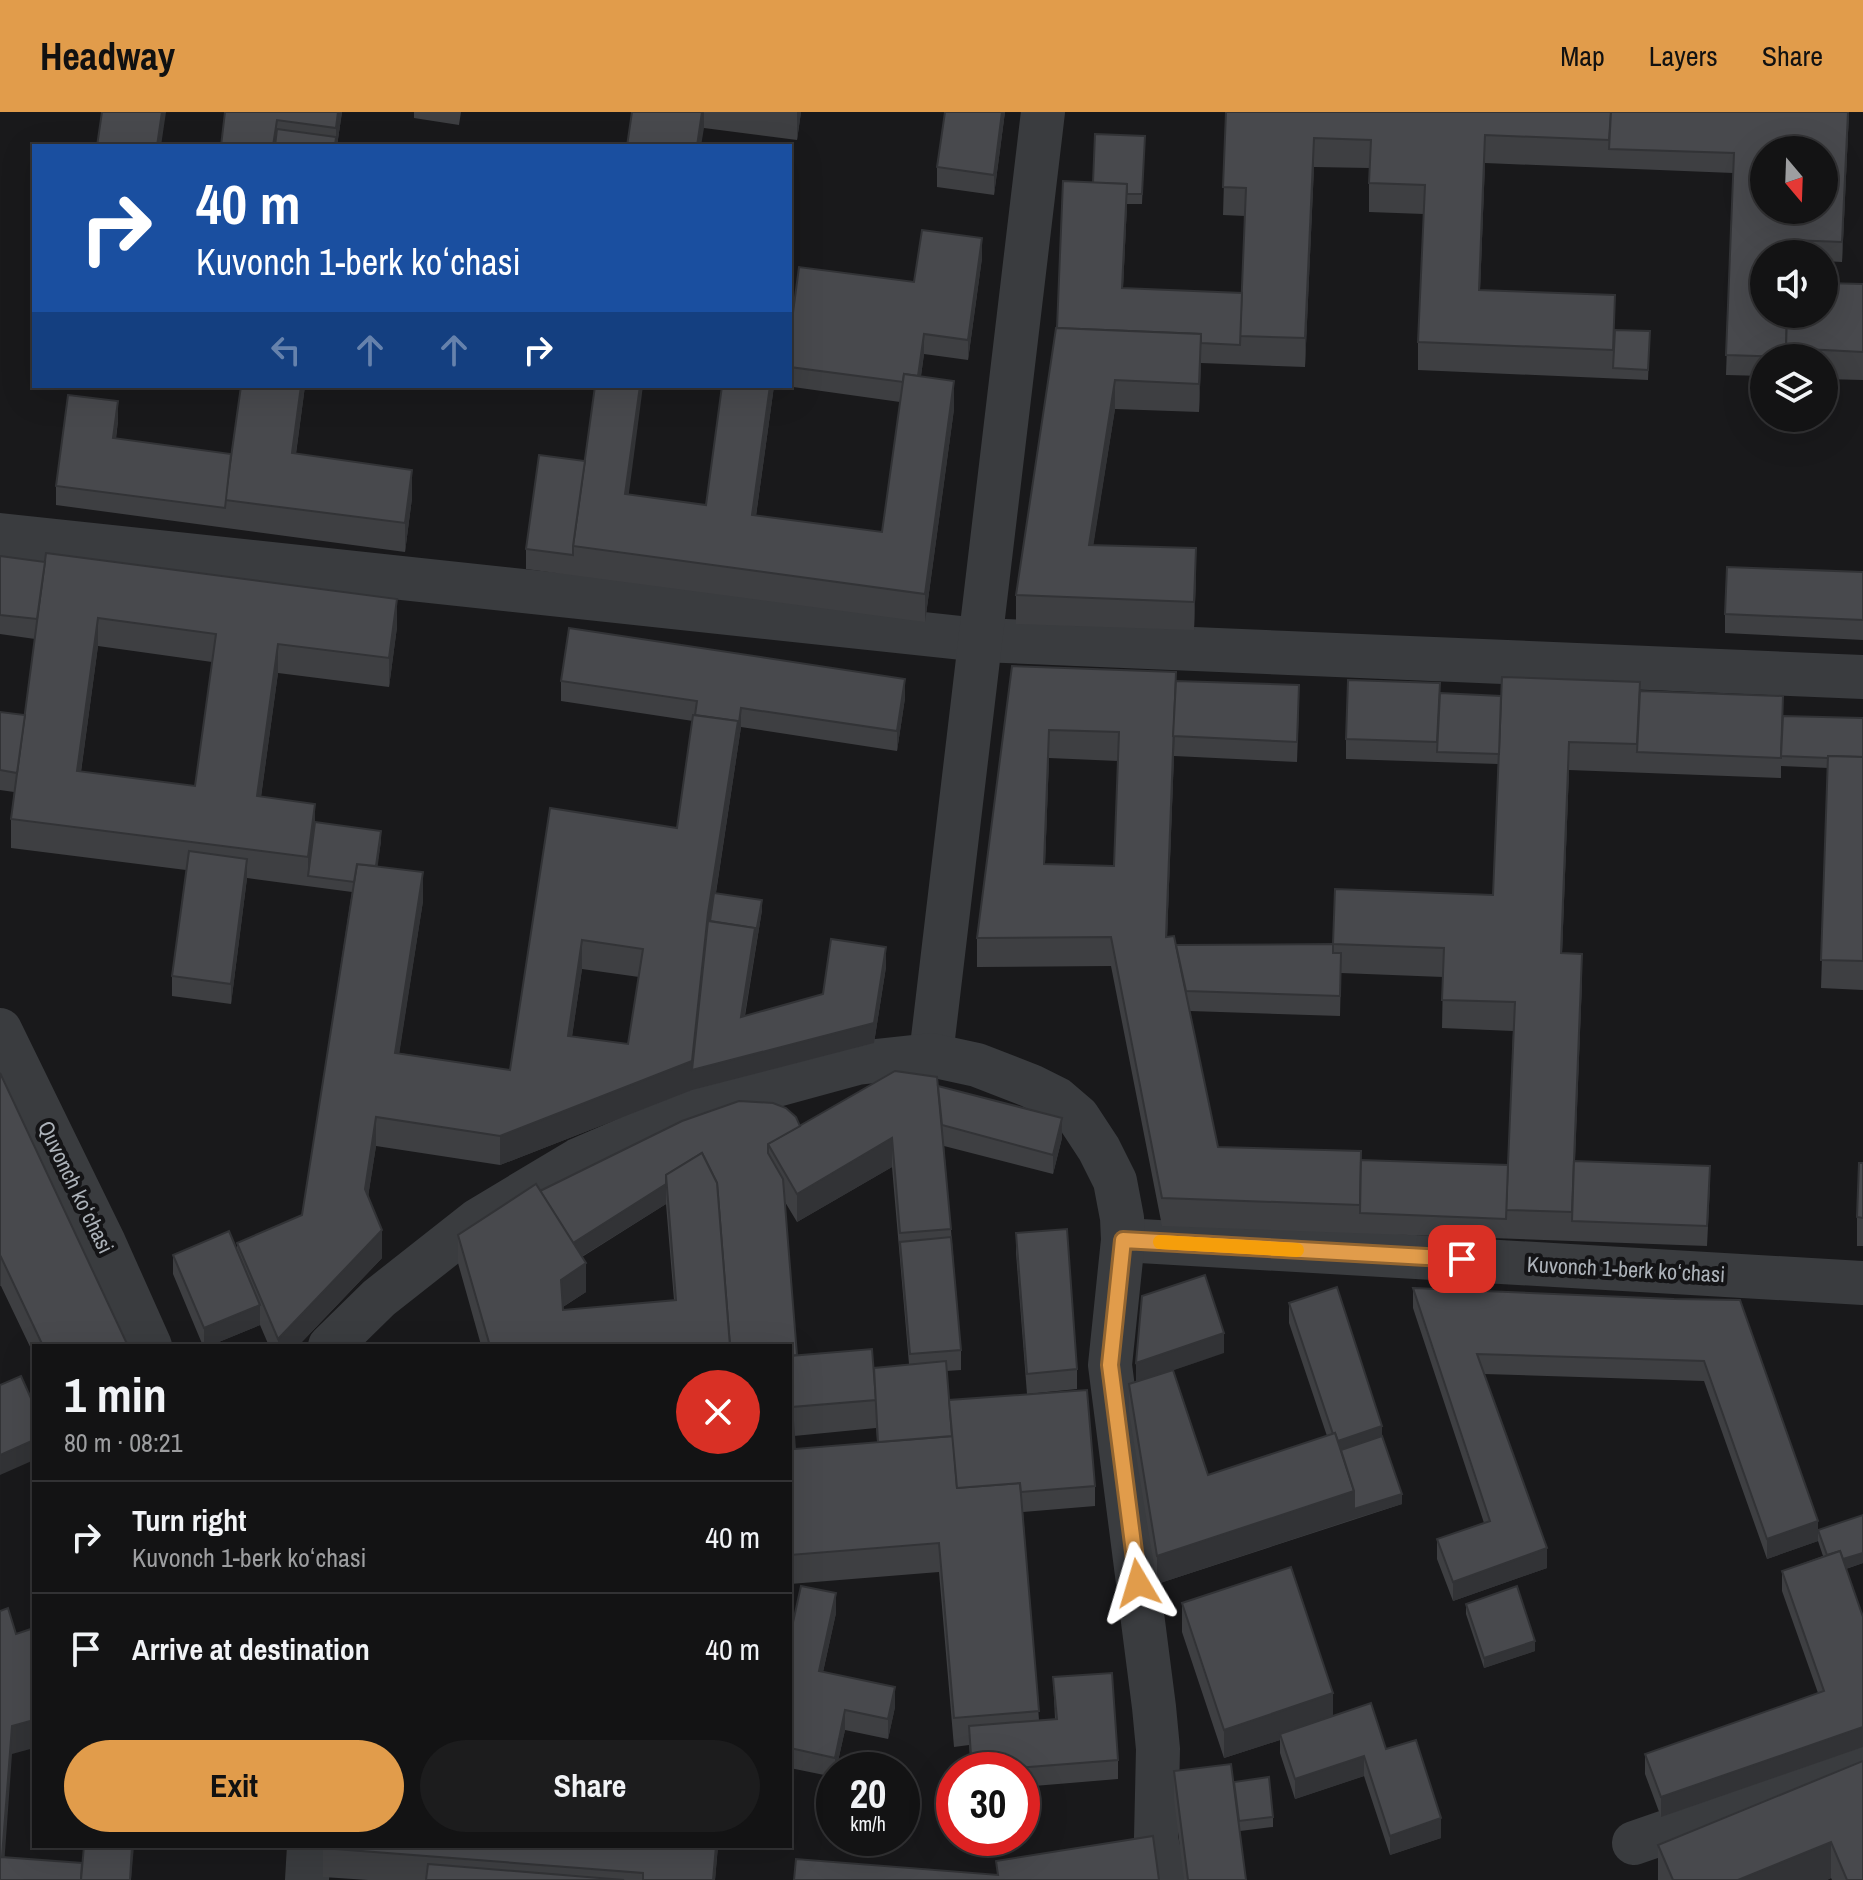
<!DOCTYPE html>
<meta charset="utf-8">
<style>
:root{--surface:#131314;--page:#1c1c1d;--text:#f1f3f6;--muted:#9d9ea0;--line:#323234;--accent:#e19c4b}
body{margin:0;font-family:"Archivo Narrow",sans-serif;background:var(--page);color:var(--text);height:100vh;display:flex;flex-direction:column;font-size:30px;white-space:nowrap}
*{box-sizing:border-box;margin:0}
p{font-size:26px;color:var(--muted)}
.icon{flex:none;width:44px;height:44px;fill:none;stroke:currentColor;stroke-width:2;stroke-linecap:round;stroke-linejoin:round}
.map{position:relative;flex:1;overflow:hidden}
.side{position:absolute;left:32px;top:1232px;width:760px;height:504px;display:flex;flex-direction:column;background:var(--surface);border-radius:0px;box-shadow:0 8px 32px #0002,0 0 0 2px var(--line)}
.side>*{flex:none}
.banner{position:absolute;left:32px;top:32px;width:760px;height:244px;border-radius:0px;box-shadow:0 8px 32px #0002,0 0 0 2px var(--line);background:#1a4fa0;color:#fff;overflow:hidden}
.needle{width:52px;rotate:161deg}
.controls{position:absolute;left:1750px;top:24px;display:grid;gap:16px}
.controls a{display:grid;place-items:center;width:88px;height:88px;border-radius:50%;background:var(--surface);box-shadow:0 8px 32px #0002,0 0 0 2px var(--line);font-size:40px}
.speed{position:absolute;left:816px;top:1640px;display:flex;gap:16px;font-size:40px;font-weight:700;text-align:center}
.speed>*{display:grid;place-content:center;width:104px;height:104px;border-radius:50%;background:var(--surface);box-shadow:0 8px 32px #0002,0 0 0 2px var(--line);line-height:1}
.speed small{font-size:20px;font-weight:400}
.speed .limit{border:12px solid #d22;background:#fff;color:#111}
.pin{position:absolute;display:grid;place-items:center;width:68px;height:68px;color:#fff;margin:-34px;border-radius:16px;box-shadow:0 4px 12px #0006}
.me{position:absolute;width:88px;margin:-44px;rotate:353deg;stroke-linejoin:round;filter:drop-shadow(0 0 6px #0008)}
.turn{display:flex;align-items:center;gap:28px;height:168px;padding:0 32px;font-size:36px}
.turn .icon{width:104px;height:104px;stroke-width:2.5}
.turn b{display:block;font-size:56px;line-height:68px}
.lanes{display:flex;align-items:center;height:76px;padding:0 32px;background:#0003;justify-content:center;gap:40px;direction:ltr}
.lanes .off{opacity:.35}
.round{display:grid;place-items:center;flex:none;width:84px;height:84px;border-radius:42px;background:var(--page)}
.head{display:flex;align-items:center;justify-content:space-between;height:136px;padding:0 32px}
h1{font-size:48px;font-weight:800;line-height:60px}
.cta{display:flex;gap:16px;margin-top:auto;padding:16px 32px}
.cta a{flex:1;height:92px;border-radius:48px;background:var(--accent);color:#111;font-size:32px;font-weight:800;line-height:92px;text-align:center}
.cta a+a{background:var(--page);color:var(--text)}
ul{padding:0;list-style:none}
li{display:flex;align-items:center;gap:24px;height:112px;padding:0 32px;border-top:2px solid var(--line)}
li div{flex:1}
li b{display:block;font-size:30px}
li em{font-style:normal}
header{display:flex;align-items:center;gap:48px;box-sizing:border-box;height:112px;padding:0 40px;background:var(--accent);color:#111}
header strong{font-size:38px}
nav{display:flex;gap:44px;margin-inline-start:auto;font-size:28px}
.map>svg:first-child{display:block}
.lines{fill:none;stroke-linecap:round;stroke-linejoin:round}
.minor{stroke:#3a3c3f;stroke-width:44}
.wall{fill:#3e3f42;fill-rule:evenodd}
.shaded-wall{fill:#323336}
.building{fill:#48494d;stroke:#323336;stroke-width:2;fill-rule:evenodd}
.route-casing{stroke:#926531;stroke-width:20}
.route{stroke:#e19c4b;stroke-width:14}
.slow{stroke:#f59e0b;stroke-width:14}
.labels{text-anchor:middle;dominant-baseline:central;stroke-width:8;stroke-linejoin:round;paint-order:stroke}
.street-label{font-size:22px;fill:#acb2b9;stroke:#141416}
</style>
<header>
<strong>Headway</strong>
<nav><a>Map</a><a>Layers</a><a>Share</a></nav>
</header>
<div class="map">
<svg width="1863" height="1768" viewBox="0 0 1863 1768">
<rect width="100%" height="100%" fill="#19191b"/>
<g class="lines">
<g class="minor">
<path d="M0,423L980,528L1863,565"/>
<path d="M0,918L104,1131L150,1234"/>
<path d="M931,943L1043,0"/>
<path d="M1123,1128L1863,1171"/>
<path d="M330,1234L379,1186L478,1108L578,1048L710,991L857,951L931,943L977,953L1031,974L1057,987L1078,1005L1099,1037L1115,1069L1122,1106L1123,1128L1110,1253L1154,1595L1158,1637L1156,1726L1165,1768"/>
<path d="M1634,1731L1863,1652"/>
<path d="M307,1768L309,1734"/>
</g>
</g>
<g class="wall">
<path d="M225,0H342L337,34H221Z"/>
<path d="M414,0H461L459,13L414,6Z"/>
<path d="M632,0H801L797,28L704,16Z"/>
<path d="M945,0H1005L994,83L937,75V55Z"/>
<path d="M1226,0H1849L1842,150L1824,149V142H1764V202L1863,172V268L1824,267V246H1764V264L1726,263L1733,61L1485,51L1480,178L1615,218L1650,219L1648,268L1418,258V230L1424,102L1369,100V56L1314,55L1305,255L1201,251L1199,300L1115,297L1093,433L1196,465L1194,518L1016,512V483L1056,216L1093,71L1145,24L1142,92H1127L1123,176L1242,181L1245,104L1223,103Z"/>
<path d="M982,146L968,248L924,242L921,264L954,297L925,510L526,457V437L585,349L629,383L706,393L722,274H774L756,404L882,420L900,290L786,274H790V223L914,170Z"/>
<path d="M241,274H305L296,342L412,386L405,440L56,393V374L118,309L116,327L231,342Z"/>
<path d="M0,444L397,515L389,575L278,561L261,685L315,710L381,729L377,754L423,789L399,941L510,958L550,696L677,716L693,609L561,589V569L905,586L897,639L741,615L716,781L762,798L745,904L823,882L886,855L874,931L692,978L500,1053L376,1034L368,1084L382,1146L298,1234H269L260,1213L209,1234H203L173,1162V1143L237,1139V1131L302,1103L352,780L247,766L231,892L172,884V864L186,758L11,736V707L14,680L0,678V600L25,603L35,527L0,522ZM98,534L212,550L195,674L81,660ZM582,857L639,865L628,932L572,924Z"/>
<path d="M1863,460V528L1725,521V502Z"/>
<path d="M1012,554L1176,569L1299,593L1297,650L1174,644L1167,825L1176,833L1333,832L1493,783L1498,652L1346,647V627L1440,581L1501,584L1640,579L1783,604L1863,606V878L1821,876L1828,656L1781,654V649V666L1569,658L1562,841L1582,870L1575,1049L1710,1074L1707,1134L1162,1114L1111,854L977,855V826ZM1049,646L1118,649L1114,754L1045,752ZM1341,861L1443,865L1442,916L1513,919L1508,1053L1361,1048L1218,1035L1190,899L1340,904Z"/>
<path d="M0,961L128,1234H34V1243L1,1174Z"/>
<path d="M938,974L1062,1026L1053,1062L944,1034L961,1238V1258L946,1259L949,1297L1095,1374V1394L1023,1400L1039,1608L1055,1607L1053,1565L1118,1648V1667L1022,1675V1658H971L969,1633L954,1635L939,1460L790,1472V1234H478L481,1233L458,1151V1123L540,1079L800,1014ZM892,1055L909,1252L874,1256L797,1243L785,1090L797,1110ZM666,1092L674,1188L563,1198V1195L586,1180L582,1145ZM876,1313L877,1330L795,1337L794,1324L876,1316Z"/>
<path d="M1863,1051V1134H1857V1105Z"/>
<path d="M1016,1121L1077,1257V1277L1027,1282L1016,1141Z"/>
<path d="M1413,1176L1674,1187L1818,1429L1767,1447L1704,1269L1484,1262L1547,1456L1453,1489L1437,1447V1427L1484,1411L1413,1196Z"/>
<path d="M1289,1191L1382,1324L1402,1392L1157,1472L1129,1300V1272L1224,1241L1173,1258L1208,1363L1327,1324L1289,1211Z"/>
<path d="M1863,1403V1451L1846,1457L1863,1635L1661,1705L1645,1662V1642L1818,1581L1782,1479V1459L1823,1444L1818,1429V1418Z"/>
<path d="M1182,1491L1333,1604L1386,1637L1441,1726L1390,1743L1364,1664L1295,1687L1280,1641V1628L1224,1646L1182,1520Z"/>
<path d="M1466,1492L1535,1539L1484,1556L1466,1502Z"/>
<path d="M836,1501L823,1560L895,1595L888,1627L845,1618L836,1658H834V1665L790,1656V1524Z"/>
<path d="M1863,1649V1768H1832L1831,1766L1827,1768H1658V1733Z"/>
<path d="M1174,1659L1234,1670L1273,1705V1715L1240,1719L1246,1768H1184L1174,1688Z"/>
<path d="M323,1734H718L715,1768H368L323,1765Z"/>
</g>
<g class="shaded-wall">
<path d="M162,0H166L161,34H157Z"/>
<path d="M338,0H342L337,34H336V16Z"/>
<path d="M702,0H704V16L701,34H697Z"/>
<path d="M797,0H801L797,28Z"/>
<path d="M1002,0H1005L994,83V63Z"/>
<path d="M1848,0H1849L1842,150V130Z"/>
<path d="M1485,23V51L1479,206V178Z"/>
<path d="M1314,26V55L1305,255V226Z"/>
<path d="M1127,72V92L1122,196V176Z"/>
<path d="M982,126V146L968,248V228Z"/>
<path d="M924,222V242L917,292V272Z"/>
<path d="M1201,222V251L1199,300V272Z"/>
<path d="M1115,268V297L1089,461V433Z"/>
<path d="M954,269V297L925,510V482Z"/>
<path d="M301,274H305L292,370V341Z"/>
<path d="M640,274H643L625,411V382Z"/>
<path d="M770,274H774L752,432V403Z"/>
<path d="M118,289V309L113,346V326Z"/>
<path d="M412,358V386L405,440V411Z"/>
<path d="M1196,436V465L1194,518V490Z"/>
<path d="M397,487V515L389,575V546Z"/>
<path d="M98,506V534L77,688V659Z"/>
<path d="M278,532V561L257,713V684Z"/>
<path d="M1176,560V589L1166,854V825Z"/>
<path d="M905,567V586L897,639V619Z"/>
<path d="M741,596V615L710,819L694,957L874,911L886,835V855L874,931L692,978L500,1053V1024L692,949L708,801Z"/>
<path d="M1049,618V646L1044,780V752Z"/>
<path d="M1569,630V658L1561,869V841Z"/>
<path d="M315,692V720L308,764V745Z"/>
<path d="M381,719V729L374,782V772Z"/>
<path d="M247,747V766L231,892V872Z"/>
<path d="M423,760V789L395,969V941Z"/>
<path d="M762,788V798L741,925V905L755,816Z"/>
<path d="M582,828V857L568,952V924Z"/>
<path d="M1582,842V870L1572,1109Z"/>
<path d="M376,1005V1034L365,1105V1077Z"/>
<path d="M1062,1006V1026L1053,1062V1043Z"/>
<path d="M892,1026V1055L797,1110V1082Z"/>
<path d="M666,1072V1092L568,1153V1133Z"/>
<path d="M382,1118V1146L298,1234H278V1227Z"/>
<path d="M1,1145V1174H0V1146Z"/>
<path d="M586,1151V1180L561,1196V1168Z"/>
<path d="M260,1193V1213L209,1234H204V1216Z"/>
<path d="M1224,1221V1241L1136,1271V1251Z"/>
<path d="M1382,1314V1334L1338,1349L1335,1330Z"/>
<path d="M34,1328V1348L0,1363V1343Z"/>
<path d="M1354,1379V1407L1157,1472V1444Z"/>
<path d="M1402,1382V1392L1354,1407V1397Z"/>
<path d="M1818,1409V1429L1767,1447V1427Z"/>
<path d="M1547,1436V1456L1453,1489V1470Z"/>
<path d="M1863,1441V1451L1830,1462V1452Z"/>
<path d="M836,1481V1501L819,1578V1559Z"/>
<path d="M1535,1529V1539L1484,1556V1546Z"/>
<path d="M895,1575V1595L888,1627V1607Z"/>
<path d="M1333,1581V1610L1280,1622V1628L1224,1646V1618Z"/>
<path d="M845,1598V1618L836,1658H835V1646Z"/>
<path d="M34,1608V1636L12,1642L3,1768L2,1745L12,1614Z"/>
<path d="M1863,1615V1635L1661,1705V1685Z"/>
<path d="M1364,1644V1664L1295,1687V1667Z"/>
<path d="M1441,1706V1726L1390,1743V1724Z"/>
<path d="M1831,1730V1766L1827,1768H1738Z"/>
<path d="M132,1734H134L131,1768H130Z"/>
<path d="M716,1734H718L715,1768H713Z"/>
</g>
<g class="building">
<path d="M102,0H162L157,34H97Z"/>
<path d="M225,0H338L336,16L277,8L273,34H221Z"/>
<path d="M632,0H702L697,34H627Z"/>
<path d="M945,0H1002L994,63L937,55Z"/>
<path d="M1226,0H1611L1609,28L1485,23L1479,178L1615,183L1613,238L1418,230L1425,73L1369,71L1371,28L1314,26L1305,226L1240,224L1246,76L1223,75Z"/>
<path d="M1611,0H1848L1842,130L1791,128L1790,142H1764V202H1787L1786,245L1726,243L1734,41L1609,37ZM1764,38H1824V98H1764Z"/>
<path d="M277,17L336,25L335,34H275Z"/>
<path d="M1095,22L1145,24L1142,82H1127V72L1093,71Z"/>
<path d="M1063,69L1127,72L1122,176L1242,181L1240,233L1201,231V222L1057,216Z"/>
<path d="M922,118L982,126L968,228L924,222L918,264L904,262L903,270L790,255V223L799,155L914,170Z"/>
<path d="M1824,171L1863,172V240L1786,236L1787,202H1824Z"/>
<path d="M1056,216L1201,222L1199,272L1115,268L1089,433L1196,436L1194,490L1016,483Z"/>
<path d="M1615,218L1650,219L1648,258L1613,256Z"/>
<path d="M904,262L954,269L925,482L573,434L595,274H640L625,382L706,393L722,274H770L752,403L882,420Z"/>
<path d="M241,274H301L292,341L412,358L405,411L225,388Z"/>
<path d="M68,283L118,289L113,326L231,342L225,396L56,374Z"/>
<path d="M539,343L585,349L573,434V443L526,437Z"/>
<path d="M46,441L397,487L389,546L278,532L257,684L315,692L308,745L11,707ZM98,506L216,522L195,674L77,659Z"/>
<path d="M0,444L45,450L37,507L0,503Z"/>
<path d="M1727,455L1863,460V508L1725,502Z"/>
<path d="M569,516L905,567L897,619L741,596L738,618V609L695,603L697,589L561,569Z"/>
<path d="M1012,554L1176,560L1166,825L1174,824L1218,1035L1361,1039L1360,1093L1162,1086L1111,825L977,826ZM1049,618L1119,620L1114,754L1044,752Z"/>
<path d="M1502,565L1640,570L1637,632L1569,630L1561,841L1582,842L1572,1100L1506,1098L1515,890L1442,888L1444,836L1333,832L1335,777L1493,783Z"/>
<path d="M1348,568L1440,571L1437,630L1346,627Z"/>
<path d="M1176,569L1299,573L1297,630L1173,624Z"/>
<path d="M1640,579L1783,584L1781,646L1637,640Z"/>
<path d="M1440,581L1501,584L1499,642L1437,640Z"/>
<path d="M0,600L25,603L17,661L0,658Z"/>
<path d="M693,603L738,609L708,801L692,949L500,1024L376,1005L365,1077L382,1118L278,1227L237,1131L302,1103L357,752L423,760L395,941L510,958L550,696L677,716ZM582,828L643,837L628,932L568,924Z"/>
<path d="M1783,604L1863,606V645L1828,644V646L1781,644Z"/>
<path d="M1828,644L1863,645V849L1821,848Z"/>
<path d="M315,710L381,719L376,754L357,752L354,770L308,764Z"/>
<path d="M189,739L247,747L231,872L172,864Z"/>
<path d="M714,781L762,788L755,826V816L710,809Z"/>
<path d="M708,809L755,816L741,905L823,882L831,827L886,835L874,911L692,958Z"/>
<path d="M1333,832V841H1341L1340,884L1186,879L1176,833Z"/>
<path d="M895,959L937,965L951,1117L900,1121L892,1026L797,1082L768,1032Z"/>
<path d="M0,961L128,1234H43L1,1145L0,1146Z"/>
<path d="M938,974L1062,1006L1053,1043L942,1013Z"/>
<path d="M739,989L773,991L786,996L796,1005L800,1014L768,1032V1041L783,1067L797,1243L790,1244V1234H730L717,1071L702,1041L666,1063V1072L573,1131L540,1079L682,1009Z"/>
<path d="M702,1041L717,1071L730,1234H490L458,1123L536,1072L586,1151L561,1168L563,1198L676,1188L666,1063Z"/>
<path d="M1361,1048L1508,1053L1506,1107L1360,1101Z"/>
<path d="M1574,1049L1710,1054L1707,1114L1572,1109Z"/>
<path d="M1859,1051H1863V1106L1857,1105Z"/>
<path d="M1067,1117L1077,1257L1027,1262L1016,1121Z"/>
<path d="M229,1119L260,1193L204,1216L173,1143Z"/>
<path d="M951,1125L961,1238L910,1242L900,1130Z"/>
<path d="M1205,1163L1224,1221L1136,1251L1142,1184Z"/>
<path d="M1337,1175L1382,1314L1338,1329L1335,1321L1333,1322L1289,1191Z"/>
<path d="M1413,1176L1674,1187L1740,1188L1818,1409L1767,1427L1704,1249L1477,1242L1547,1436L1453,1470L1437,1427L1490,1409Z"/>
<path d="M872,1237L876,1288L792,1295L795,1337L953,1324L957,1376L1020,1371L1039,1599L954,1606L939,1431L790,1443V1244Z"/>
<path d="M946,1249L952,1324L878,1330L874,1256Z"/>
<path d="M1173,1258L1208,1363L1335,1321L1354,1379L1157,1444L1129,1272Z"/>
<path d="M21,1264L34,1293V1328L0,1343V1273Z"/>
<path d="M1087,1278L1095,1374L1021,1380L1020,1371L957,1376L949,1288Z"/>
<path d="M1382,1324L1402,1382L1354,1397V1379L1341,1338Z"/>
<path d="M1863,1403V1441L1843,1447L1840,1439L1827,1443L1818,1418Z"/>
<path d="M1840,1439L1863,1505V1615L1661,1685L1645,1642L1824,1579L1782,1459Z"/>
<path d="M1291,1455L1333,1581L1224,1618L1182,1491Z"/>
<path d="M801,1474L836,1481L819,1559L895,1575L888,1607L845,1598L835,1646L790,1636V1524Z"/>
<path d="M1517,1474L1535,1529L1484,1546L1466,1492Z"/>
<path d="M8,1496L16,1522L34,1516V1608L12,1614L2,1745L82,1751L81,1768H0V1499Z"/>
<path d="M1112,1561L1118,1648L989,1658H972L969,1614L1057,1607L1053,1565Z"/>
<path d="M1371,1591L1386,1637L1416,1628L1441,1706L1390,1724L1364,1644L1295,1667L1280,1622Z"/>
<path d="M1863,1649V1768H1847L1831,1730L1738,1768H1673L1658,1733Z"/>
<path d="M1231,1652L1246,1768H1188L1174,1659Z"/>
<path d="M1269,1665L1273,1705L1239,1709L1234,1670Z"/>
<path d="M1153,1724L1159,1768H794L796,1747L998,1763L996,1749Z"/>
<path d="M84,1734H132L130,1768H81Z"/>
<path d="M323,1734H716L713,1768H643V1761L323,1736Z"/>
<path d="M428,1752L624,1768H426Z"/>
</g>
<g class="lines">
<g class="route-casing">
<path id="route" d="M1138,1471L1110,1253L1123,1128L1462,1147"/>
</g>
<use href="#route" class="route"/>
<path class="slow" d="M1160,1130L1297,1138"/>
</g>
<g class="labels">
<g class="street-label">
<text transform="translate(76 1075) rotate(64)">Quvonch koʻchasi</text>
<text transform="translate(1626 1157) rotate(3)">Kuvonch 1-berk koʻchasi</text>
</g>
</g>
</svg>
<div class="controls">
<a><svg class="needle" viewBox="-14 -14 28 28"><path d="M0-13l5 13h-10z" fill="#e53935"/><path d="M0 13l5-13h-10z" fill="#9d9ea0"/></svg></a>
<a><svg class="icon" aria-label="sound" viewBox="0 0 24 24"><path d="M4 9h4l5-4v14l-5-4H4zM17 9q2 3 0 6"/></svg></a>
<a><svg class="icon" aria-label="layers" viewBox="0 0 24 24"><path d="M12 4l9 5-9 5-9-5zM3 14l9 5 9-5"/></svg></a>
</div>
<div class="speed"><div>20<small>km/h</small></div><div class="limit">30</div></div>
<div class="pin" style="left:1462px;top:1147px;background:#d93025"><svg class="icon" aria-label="arrive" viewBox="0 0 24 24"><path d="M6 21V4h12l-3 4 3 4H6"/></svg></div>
<svg class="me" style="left:1138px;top:1471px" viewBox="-20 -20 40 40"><path d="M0-17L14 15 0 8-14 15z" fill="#e19c4b" stroke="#fff" stroke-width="4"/></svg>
<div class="banner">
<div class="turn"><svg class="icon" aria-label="right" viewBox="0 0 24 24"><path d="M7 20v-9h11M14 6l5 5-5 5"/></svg><div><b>40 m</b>Kuvonch 1-berk koʻchasi</div></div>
<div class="lanes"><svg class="icon off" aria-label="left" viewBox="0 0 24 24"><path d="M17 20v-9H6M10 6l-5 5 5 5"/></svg><svg class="icon off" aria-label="ahead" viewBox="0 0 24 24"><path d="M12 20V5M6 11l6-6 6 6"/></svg><svg class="icon off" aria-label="ahead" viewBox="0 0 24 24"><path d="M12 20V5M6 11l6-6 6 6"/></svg><svg class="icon" aria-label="right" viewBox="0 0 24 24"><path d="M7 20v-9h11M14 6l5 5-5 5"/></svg></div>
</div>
<section class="side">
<div class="head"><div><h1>1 min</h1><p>80 m · 08:21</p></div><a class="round" style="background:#d93025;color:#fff"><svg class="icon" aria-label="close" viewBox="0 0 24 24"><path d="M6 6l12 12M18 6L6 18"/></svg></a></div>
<ul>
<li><svg class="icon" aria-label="right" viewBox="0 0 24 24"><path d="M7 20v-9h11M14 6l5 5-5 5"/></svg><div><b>Turn right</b><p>Kuvonch 1-berk koʻchasi</p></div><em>40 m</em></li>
<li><svg class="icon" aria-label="arrive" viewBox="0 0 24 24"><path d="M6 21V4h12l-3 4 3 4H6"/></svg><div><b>Arrive at destination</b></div><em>40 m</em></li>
</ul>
<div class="cta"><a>Exit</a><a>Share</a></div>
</section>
</div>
